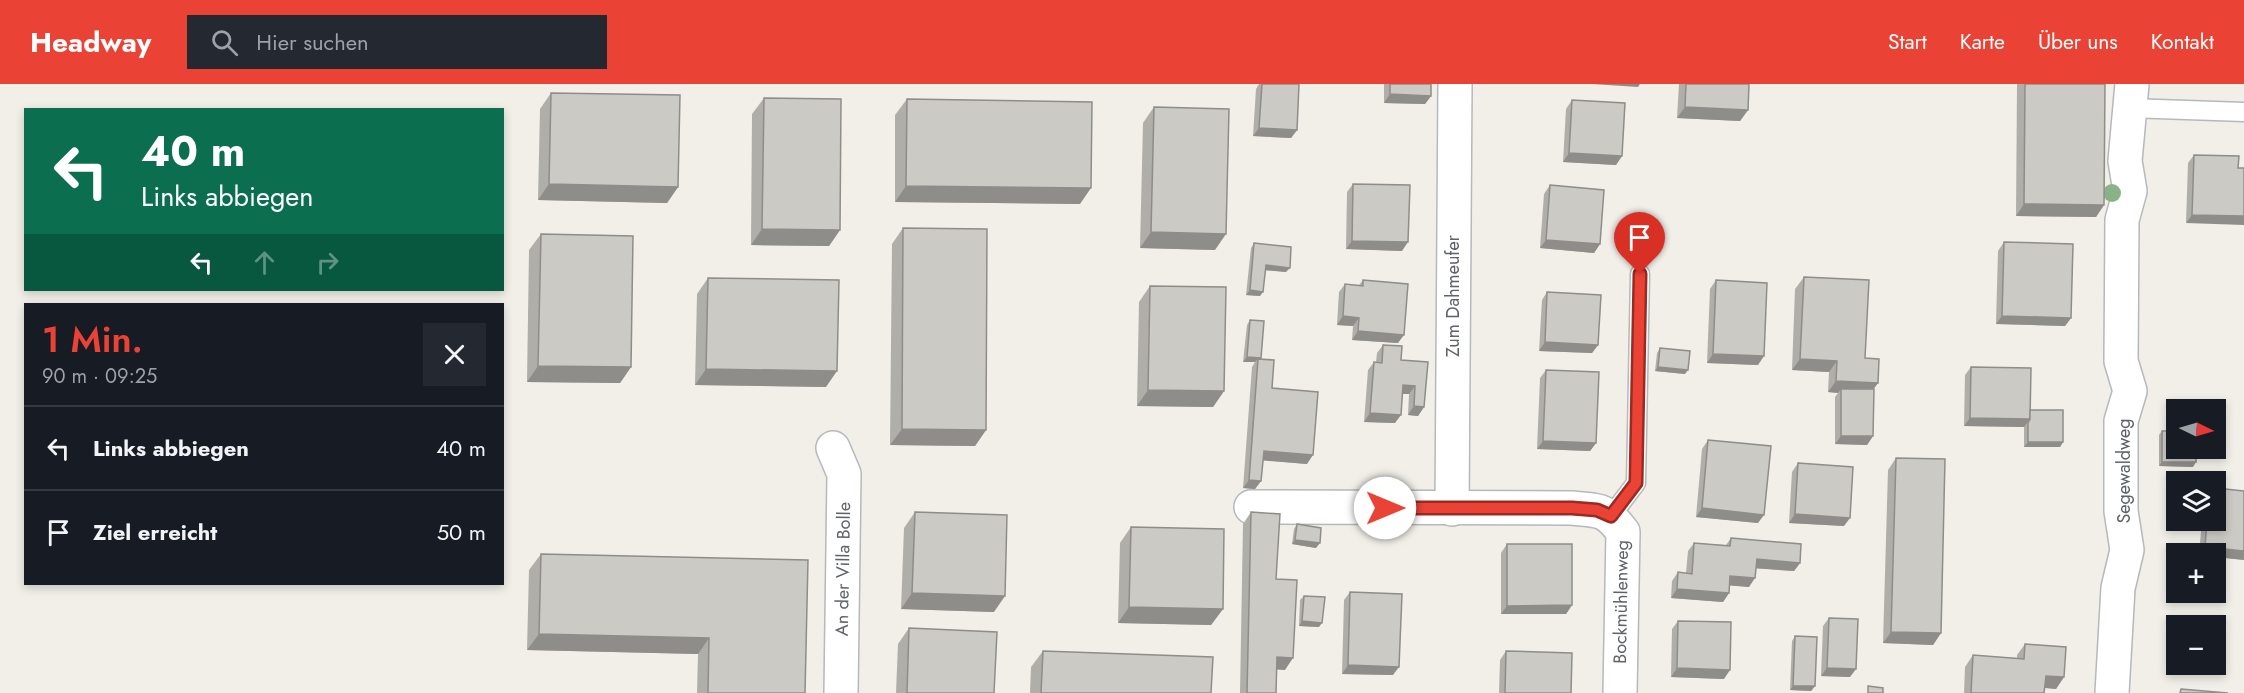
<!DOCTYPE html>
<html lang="de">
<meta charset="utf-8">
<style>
:root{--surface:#171b24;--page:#242831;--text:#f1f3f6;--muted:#9ea1a6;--line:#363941;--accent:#ea4335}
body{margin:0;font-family:Jost,sans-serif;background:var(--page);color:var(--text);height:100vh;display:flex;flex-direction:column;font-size:22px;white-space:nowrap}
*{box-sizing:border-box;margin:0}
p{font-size:20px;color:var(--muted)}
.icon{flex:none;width:33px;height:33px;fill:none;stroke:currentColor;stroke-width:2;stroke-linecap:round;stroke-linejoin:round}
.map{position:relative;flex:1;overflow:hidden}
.sheet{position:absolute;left:24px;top:219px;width:480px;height:282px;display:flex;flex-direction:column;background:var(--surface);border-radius:0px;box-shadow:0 3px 9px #0003}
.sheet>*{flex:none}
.guide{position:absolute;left:24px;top:24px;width:480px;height:183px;border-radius:0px;box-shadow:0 3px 9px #0003;background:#0b6e4f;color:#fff;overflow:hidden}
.needle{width:39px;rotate:95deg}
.buttons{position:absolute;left:2166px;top:315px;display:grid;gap:12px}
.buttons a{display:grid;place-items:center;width:60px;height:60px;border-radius:0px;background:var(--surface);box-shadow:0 3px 9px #0003;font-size:30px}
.pin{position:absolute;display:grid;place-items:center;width:51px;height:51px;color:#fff;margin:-62px -26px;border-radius:50% 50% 50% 0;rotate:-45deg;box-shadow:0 0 6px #0007}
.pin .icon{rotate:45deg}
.me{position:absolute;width:66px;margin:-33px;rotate:90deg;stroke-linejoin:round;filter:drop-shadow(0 0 4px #0008)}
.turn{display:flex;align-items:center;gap:21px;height:126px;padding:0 18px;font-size:27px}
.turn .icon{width:78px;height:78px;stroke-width:2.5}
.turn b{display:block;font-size:42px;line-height:51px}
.lanes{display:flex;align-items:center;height:57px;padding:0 18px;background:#0003;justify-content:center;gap:30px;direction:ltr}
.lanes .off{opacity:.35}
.round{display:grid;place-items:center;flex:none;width:63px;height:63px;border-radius:0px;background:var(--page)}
.headline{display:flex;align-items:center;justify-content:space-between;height:102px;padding:0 18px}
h1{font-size:36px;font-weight:600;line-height:45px;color:var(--accent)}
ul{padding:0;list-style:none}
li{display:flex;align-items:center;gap:18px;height:84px;padding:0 18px;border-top:2px solid var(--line)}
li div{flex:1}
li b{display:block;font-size:22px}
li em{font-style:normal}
header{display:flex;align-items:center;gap:36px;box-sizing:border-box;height:84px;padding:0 30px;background:var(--accent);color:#fff}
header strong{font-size:28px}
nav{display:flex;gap:33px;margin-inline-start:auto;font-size:21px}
.search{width:420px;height:54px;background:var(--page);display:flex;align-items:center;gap:15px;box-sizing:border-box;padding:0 21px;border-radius:0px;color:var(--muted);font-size:22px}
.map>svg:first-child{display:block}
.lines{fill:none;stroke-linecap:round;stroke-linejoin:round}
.lane-casing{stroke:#b5b8bc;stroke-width:21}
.street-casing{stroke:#b5b8bc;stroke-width:36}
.lane{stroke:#fff;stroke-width:18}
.street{stroke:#fff;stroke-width:33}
.tree{fill:#89b387}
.wall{fill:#afaea9}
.shaded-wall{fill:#8f8d8a}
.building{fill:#cccac5;stroke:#8f8d8a;stroke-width:1.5}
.route-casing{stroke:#982c22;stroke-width:15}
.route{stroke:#ea4335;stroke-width:10}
.labels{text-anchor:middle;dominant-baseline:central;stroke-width:4.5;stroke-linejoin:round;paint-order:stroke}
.street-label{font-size:18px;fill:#5f6368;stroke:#fff}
</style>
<header>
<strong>Headway</strong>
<div class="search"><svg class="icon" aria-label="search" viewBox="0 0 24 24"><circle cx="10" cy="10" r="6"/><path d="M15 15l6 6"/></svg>Hier suchen</div>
<nav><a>Start</a><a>Karte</a><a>Über uns</a><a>Kontakt</a></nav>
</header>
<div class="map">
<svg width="2244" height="609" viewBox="0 0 2244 609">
<rect width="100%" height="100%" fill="#f1efe8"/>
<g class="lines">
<g class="lane-casing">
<g id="lane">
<path d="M2129,24L2244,28"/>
<path d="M1611,432L1636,399L1640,190"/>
</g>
</g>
<g class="street-casing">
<g id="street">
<path d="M833,364L844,390L841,609"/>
<path d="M1251,423L1572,424C1600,427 1605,424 1623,448L1620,609"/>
<path d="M1452,425L1455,0"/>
<path d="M2112,609L2118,504L2127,466L2121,427V337L2130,307L2121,277L2122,136L2130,107L2125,77L2132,0"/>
</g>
</g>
<use href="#lane" class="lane"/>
<use href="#street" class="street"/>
</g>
<circle class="tree" cx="2112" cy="109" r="9"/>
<g class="wall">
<path d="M1259,0H1299L1297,46L1291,54L1253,52L1256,5Z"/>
<path d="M1384,0H1431V12L1425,20L1384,19Z"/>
<path d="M1679,0H1749L1748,26L1740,37L1677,34Z"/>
<path d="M2017,0H2105L2104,121L2096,133L2016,132Z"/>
<path d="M551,9L678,103L667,119L538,116L540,25Z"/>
<path d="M764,14L840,146L829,162L751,161L752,30Z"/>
<path d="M907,15L1080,120L895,118V31Z"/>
<path d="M1572,16L1622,72L1616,81L1563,78L1566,25Z"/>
<path d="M1154,23L1215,166L1140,164L1143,39Z"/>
<path d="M2194,71L2238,84L2186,139L2188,79Z"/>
<path d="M1353,100L1402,167L1346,165L1347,108Z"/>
<path d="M1550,101L1600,160L1594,169L1540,164L1544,110Z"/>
<path d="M903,144L986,346L975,362L890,361L892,160Z"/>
<path d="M541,150L631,283L620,299L527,298L529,166Z"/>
<path d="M2004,158L2071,234L2065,242L1996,240L1998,167Z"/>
<path d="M1254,159L1286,188L1265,186L1260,212L1246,211L1251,164Z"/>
<path d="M1804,193L1865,274L1878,299L1873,305V352L1867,361L1835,360V313L1838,309L1828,308L1829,288L1792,286L1795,205Z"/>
<path d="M708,194L826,303L695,301L697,210Z"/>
<path d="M1363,196L1398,259L1352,256L1353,242L1337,241L1339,208L1345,200L1359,201Z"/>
<path d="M1716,196L1758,281L1707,279L1710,205Z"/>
<path d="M1150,202L1224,307L1213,323L1137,322L1139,218Z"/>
<path d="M1547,208L1598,261L1592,269L1539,267L1542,216Z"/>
<path d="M1250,236L1261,274L1260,275L1307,380L1263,376L1261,397L1255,405L1243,404L1252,283L1255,278H1243L1247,241Z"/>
<path d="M1383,261L1401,276L1428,278L1424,323L1418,332L1408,331L1409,310H1402L1395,339L1364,338L1368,286L1374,278H1376L1377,269Z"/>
<path d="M1660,264L1685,290L1655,287L1657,269Z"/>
<path d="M1971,283L2030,326L2063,358L2060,363H2024V343L1964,342L1965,291Z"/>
<path d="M1546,286L1596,359L1590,367L1537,365L1540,294Z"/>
<path d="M2162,347L2193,383L2159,382V351Z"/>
<path d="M1708,356L1758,439L1696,433L1702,365Z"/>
<path d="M1896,374L1941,549L1933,561L1883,559L1888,386Z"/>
<path d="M1798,379L1844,442L1789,439L1792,388Z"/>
<path d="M2244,407V476L2216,473V470H2199L2202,436H2216Z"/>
<path d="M915,428L994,528L901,525L904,444Z"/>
<path d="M1251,428L1276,495L1285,586L1277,585L1276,609H1240L1243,440Z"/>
<path d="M1297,440L1316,464L1292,460L1294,445Z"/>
<path d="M1131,443L1223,525L1211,541L1118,539L1120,459Z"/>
<path d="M1731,454L1800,479L1794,487L1756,484L1749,503L1729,501V509L1723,518L1671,514L1672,497L1678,488L1686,489L1688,467L1694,459L1726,461Z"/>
<path d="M1507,460L1572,521L1566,530H1501V469Z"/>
<path d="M541,470L808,476L805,609H697L698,570L527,566L529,486Z"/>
<path d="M1350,508L1393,591L1342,590L1344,516Z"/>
<path d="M1304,512L1319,543L1299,542L1300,516Z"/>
<path d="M1829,534L1850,593L1821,592L1823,542Z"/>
<path d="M1678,537L1724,595L1671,593L1672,545Z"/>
<path d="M909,544L994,609H896L898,560Z"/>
<path d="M1795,552L1815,602L1811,607L1790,606L1792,557Z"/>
<path d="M2025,560L2064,593L2056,605L2045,604L2044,609H1964L1965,583L1973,571L2017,574V571Z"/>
<path d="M1043,567L1211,609H1030L1031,583Z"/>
<path d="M1506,567L1571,609H1499L1500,576Z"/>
</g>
<g class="shaded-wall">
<path d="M1592,0H1640L1638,3Z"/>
<path d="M1390,10L1431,12L1425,20L1384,19Z"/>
<path d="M1685,23L1748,26L1740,37L1677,34Z"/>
<path d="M1259,44L1297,46L1291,54L1253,52Z"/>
<path d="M1569,69L1622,72L1616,81L1563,78Z"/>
<path d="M549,100L678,103L667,119L538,116Z"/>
<path d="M906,102L1091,104L1080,120L895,118Z"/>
<path d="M2024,120L2104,121L2096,133L2016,132Z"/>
<path d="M2192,131L2244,132V141L2186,139Z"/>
<path d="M762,145L840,146L829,162L751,161Z"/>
<path d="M1151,148L1226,150L1215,166L1140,164Z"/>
<path d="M1546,156L1600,160L1594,169L1540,164Z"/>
<path d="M1352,157L1408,158L1402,167L1346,165Z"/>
<path d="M1266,181L1290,184L1286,188L1263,186Z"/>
<path d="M1250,206L1263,208L1260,212L1246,211Z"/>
<path d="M1343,232L1359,234L1353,242L1337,241Z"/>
<path d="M2002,232L2071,234L2065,242L1996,240Z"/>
<path d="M1358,247L1404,251L1398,259L1352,256Z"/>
<path d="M1545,258L1598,261L1592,269L1539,267Z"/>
<path d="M1713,270L1764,272L1758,281L1707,279Z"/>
<path d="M1247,273L1261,274L1258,278V275L1255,278H1243Z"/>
<path d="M1800,275L1837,277L1829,288L1792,286Z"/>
<path d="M538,282L631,283L620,299L527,298Z"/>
<path d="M1658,283L1688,286L1685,290L1655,287Z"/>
<path d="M706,285L837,287L826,303L695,301Z"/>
<path d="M1836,297L1878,299L1870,310L1841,305L1838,309L1828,308Z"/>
<path d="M1403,301L1415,302L1409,310H1397Z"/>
<path d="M1148,306L1224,307L1213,323L1137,322Z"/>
<path d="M1414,322L1424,323L1418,332L1408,331Z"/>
<path d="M1370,329L1401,331L1395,339L1364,338Z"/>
<path d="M1970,334L2030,335L2024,343L1964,342Z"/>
<path d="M902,345L986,346L975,362L890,361Z"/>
<path d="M1841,352H1873L1867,361L1835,360Z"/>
<path d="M1543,357L1596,359L1590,367L1537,365Z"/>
<path d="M2028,358H2063L2060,363H2024Z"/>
<path d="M1264,367L1313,371L1307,380L1258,376Z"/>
<path d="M2162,378H2196L2193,383L2159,382Z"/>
<path d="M1249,396L1261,397L1255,405L1243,404Z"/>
<path d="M1702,424L1764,431L1758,439L1696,433Z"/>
<path d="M1795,430L1850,434L1844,442L1789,439Z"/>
<path d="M1295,456L1320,459L1316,464L1292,460Z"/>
<path d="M2205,463L2244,467V476L2216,473V470H2201Z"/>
<path d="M1757,475L1800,479L1794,487L1751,484Z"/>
<path d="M1730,492L1755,494L1749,503L1724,501Z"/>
<path d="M1677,505L1729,509L1723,518L1671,514Z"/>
<path d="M912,509L1005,512L994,528L901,525Z"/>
<path d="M1572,521L1566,530H1501L1507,522Z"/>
<path d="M1129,523L1223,525L1211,541L1118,539Z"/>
<path d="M1302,537L1322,539L1319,543L1299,542Z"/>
<path d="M1891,548L1941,549L1933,561L1883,559Z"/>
<path d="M539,550L709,554L698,570L527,566Z"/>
<path d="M1277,573L1293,574L1285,586L1269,585Z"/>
<path d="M1348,581L1399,583L1393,591L1342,590Z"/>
<path d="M1677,584L1730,586L1724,595L1671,593Z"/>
<path d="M1827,584L1856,585L1850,593L1821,592Z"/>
<path d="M2046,592L2064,593L2056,605L2037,603Z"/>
<path d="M1793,602H1815L1811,607L1790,606Z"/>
</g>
<g class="building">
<path d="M1262,0H1299L1297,46L1259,44Z"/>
<path d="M1390,0H1431V12L1390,10Z"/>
<path d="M1686,0H1749L1748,26L1685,23Z"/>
<path d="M2025,0H2105L2104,121L2024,120Z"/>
<path d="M551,9L680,11L678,103L549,100Z"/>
<path d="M764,14L841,15L840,146L762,145Z"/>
<path d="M907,15L1092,18L1091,104L906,102Z"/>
<path d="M1572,16L1625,19L1622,72L1569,69Z"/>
<path d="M1154,23L1229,25L1226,150L1151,148Z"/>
<path d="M2194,71L2239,72L2238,84H2244V132L2192,131Z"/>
<path d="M1353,100L1410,101L1408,158L1352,157Z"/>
<path d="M1550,101L1604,106L1600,160L1546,156Z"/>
<path d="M903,144L987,145L986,346L902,345Z"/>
<path d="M541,150L633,152L631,283L538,282Z"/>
<path d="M2004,158L2073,160L2071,234L2002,232Z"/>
<path d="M1254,159L1291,163L1290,184L1266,181L1263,208L1250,206Z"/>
<path d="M1804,193L1869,196L1865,274L1879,275L1878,299L1836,297L1837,277L1800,275Z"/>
<path d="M708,194L839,196L837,287L706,285Z"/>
<path d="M1363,196L1408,200L1404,251L1358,247L1359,234L1343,232L1345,200L1363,202Z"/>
<path d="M1716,196L1767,199L1764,272L1713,270Z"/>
<path d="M1150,202L1226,203L1224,307L1148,306Z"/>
<path d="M1547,208L1601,211L1598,261L1545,258Z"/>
<path d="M1250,236L1264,237L1261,274L1247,273Z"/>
<path d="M1383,261L1402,262L1401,276L1428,278L1424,323L1414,322L1415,302L1403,301L1401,331L1370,329L1374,278L1382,279Z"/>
<path d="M1660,264L1690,267L1688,286L1658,283Z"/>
<path d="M1258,275L1274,276L1272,304L1318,308L1313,371L1264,367L1261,397L1249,396Z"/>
<path d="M1971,283L2031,284L2030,335L1970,334Z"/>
<path d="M1546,286L1599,288L1596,359L1543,357Z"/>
<path d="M1841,305H1874L1873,352H1841Z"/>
<path d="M2030,326H2063V358H2028V339L2030,335Z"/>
<path d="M2162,347H2176V364H2196V378H2162Z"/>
<path d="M1708,356L1771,362L1764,431L1702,424Z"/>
<path d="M1896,374L1945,375L1941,549L1891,548Z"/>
<path d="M1798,379L1853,383L1850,434L1795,430Z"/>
<path d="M2216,404L2244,407V467L2205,463L2207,436H2216Z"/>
<path d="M915,428L1007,431L1005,512L912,509Z"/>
<path d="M1251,428L1280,430L1276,495L1297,496L1293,574L1277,573L1276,609H1247Z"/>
<path d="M1297,440L1321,444L1320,459L1295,456Z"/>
<path d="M1131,443L1224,445L1223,525L1129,523Z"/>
<path d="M1731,454L1801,460L1800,479L1757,475L1755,494L1730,492L1729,509L1677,505L1678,488L1692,490L1694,459L1730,462Z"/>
<path d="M1507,460H1572V521L1507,522Z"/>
<path d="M541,470L808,476L805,609H708L709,554L539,550Z"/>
<path d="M1350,508L1402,510L1399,583L1348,581Z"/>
<path d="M1304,512L1325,513L1322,539L1302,537Z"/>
<path d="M1829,534L1858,535L1856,585L1827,584Z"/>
<path d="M1678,537L1731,538L1730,586L1677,584Z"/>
<path d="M909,544L997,548L994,609H907Z"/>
<path d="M1795,552L1817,553L1815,602H1793Z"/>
<path d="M2025,560L2066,563L2064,593L2046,592L2044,609H1971L1973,571L2024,575Z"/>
<path d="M1043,567L1213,573L1211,609H1041Z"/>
<path d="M1506,567L1572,569L1571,609H1505Z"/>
<path d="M1868,602L1883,604V609H1868Z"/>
<path d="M2181,605L2228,609H2180Z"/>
</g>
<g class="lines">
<g class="route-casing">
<path id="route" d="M1385,424H1572L1597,426L1611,432L1636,399L1640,190"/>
</g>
<use href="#route" class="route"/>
</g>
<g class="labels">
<g class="street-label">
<text transform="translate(1453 212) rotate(-90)">Zum Dahmeufer</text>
<text transform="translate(2124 387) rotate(-90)">Segewaldweg</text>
<text transform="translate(843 485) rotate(-89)">An der Villa Bolle</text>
<text transform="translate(1621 518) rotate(-89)">Bockmühlenweg</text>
</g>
</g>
</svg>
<div class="buttons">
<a><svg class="needle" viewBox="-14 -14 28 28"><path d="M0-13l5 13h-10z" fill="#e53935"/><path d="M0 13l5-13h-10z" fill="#9ea1a6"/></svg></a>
<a><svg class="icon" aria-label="layers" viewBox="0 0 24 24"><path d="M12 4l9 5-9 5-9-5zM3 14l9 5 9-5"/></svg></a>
<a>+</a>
<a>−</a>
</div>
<div class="pin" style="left:1640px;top:190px;background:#d93025"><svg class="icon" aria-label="arrive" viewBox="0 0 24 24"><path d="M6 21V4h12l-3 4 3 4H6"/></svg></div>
<svg class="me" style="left:1385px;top:424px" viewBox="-20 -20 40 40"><circle r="19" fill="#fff"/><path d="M0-13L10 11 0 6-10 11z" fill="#ea4335"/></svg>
<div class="guide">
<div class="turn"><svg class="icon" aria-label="left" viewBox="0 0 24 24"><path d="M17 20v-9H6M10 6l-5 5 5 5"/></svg><div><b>40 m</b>Links abbiegen</div></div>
<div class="lanes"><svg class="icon" aria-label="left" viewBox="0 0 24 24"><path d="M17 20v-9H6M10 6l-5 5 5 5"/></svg><svg class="icon off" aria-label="ahead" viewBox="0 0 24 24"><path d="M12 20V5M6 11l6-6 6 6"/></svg><svg class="icon off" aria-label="right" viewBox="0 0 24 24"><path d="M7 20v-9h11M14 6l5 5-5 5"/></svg></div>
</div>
<section class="sheet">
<div class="headline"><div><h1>1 Min.</h1><p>90 m · 09:25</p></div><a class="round"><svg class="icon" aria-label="close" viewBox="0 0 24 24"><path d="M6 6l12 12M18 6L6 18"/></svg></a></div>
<ul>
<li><svg class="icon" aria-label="left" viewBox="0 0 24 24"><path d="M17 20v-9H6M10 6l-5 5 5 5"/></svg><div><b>Links abbiegen</b></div><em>40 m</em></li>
<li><svg class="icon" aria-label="arrive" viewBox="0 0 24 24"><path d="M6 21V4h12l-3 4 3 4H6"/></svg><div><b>Ziel erreicht</b></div><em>50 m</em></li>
</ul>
</section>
</div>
